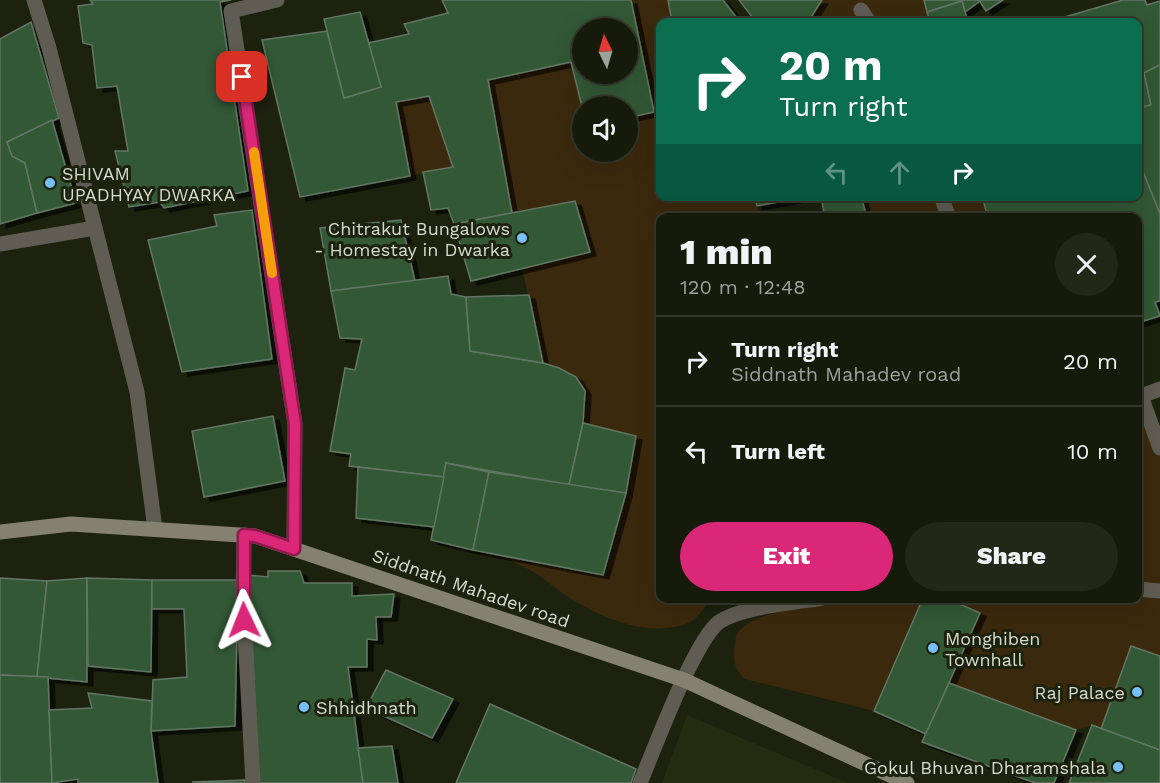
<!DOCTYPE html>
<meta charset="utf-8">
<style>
:root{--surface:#151a0a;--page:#222718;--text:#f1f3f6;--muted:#9da19c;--line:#34382b;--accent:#db2777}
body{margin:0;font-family:"Work Sans",sans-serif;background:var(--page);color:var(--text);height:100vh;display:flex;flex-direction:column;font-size:22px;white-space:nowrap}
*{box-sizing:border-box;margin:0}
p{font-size:20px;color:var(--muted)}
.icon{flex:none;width:33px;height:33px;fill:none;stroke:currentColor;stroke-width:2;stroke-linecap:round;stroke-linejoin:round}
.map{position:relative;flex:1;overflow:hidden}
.sheet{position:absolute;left:656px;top:213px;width:486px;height:390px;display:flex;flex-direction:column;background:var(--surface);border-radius:12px;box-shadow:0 6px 24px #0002,0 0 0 2px var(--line)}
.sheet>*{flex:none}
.banner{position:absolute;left:656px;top:18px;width:486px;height:183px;border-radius:12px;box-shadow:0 6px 24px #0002,0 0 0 2px var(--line);background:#0b6e4f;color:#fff;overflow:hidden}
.needle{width:39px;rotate:355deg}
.controls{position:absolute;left:572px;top:18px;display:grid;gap:12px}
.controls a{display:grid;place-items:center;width:66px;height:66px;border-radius:50%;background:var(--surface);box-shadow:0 6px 24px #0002,0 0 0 2px var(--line);font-size:30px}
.pin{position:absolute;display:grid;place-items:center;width:51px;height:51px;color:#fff;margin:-26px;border-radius:12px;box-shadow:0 3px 9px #0006}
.me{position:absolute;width:66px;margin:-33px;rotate:358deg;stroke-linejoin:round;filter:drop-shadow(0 0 4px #0008)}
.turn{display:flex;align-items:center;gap:21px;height:126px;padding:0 24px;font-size:27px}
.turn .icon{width:78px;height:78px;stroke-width:2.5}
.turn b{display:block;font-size:42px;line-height:51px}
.lanes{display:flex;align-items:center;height:57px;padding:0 24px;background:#0003;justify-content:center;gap:30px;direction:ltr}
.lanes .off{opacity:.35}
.round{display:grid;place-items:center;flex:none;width:63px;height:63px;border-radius:32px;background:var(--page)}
.summary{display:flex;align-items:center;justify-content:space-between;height:102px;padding:0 24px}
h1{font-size:36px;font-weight:800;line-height:45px}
.primary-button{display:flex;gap:12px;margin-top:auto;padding:12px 24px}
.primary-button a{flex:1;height:69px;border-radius:36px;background:var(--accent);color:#fff;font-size:24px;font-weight:800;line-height:69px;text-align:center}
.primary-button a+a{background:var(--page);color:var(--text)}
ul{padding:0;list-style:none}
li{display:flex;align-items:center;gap:18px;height:90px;padding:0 24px;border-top:2px solid var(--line)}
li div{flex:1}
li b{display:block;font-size:22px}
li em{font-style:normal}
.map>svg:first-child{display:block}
.built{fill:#242b10}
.green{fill:#3b290d}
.building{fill:#325936;stroke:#637664;stroke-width:1.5;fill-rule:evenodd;filter:url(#shadow)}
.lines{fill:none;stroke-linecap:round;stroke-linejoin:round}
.service{stroke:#5f5d53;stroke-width:15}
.minor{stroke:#5f5d53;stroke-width:15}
.tertiary{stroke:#5f5d53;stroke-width:15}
.secondary{stroke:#848170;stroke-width:15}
.route-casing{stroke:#8e194d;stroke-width:15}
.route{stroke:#db2777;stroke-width:10}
.slow{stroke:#f59e0b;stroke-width:10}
.poi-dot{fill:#76c0f7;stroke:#1c220e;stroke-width:2}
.labels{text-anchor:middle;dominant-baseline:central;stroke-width:6;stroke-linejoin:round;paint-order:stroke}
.poi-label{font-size:18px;fill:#d7dbce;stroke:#1c220e;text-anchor:start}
.street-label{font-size:18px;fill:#d7dbce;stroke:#1c220e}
</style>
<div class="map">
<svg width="1160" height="783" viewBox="0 0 1160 783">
<defs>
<filter id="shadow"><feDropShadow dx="6" dy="4" stdDeviation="0" flood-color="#0009"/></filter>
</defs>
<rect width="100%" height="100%" fill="#1c220e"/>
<path class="built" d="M687,715L848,783H662Z"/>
<g class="green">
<path d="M631,0H668L672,22H660V196L755,197L759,217L660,218V598L708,599C704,612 694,622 680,626C642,635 602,618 570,598C557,590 545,579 532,571C521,565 509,560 498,555L603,575L626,493L636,436L583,423C585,381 585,375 543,363L522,268L590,252L575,201L512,213L488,80L571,62L582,107V152H627V118L654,112Z"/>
<path d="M822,0H924L930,22H812L811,19Z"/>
<path d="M429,96L453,167L410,176L396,102Z"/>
<path d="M861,197H982L988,217H867Z"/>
<path d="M1137,383L1160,448V656L1130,646L1101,729L1092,725L1076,730L949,683L980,614L946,599L1137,598Z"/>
<path d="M842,599H923L874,711L745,679C735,670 734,663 734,650C735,643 735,634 741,629C759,611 817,604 842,599Z"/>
</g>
<g class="building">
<path d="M90,0H231L220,2L248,191L164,208L160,202L129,207L115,151H128L117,86L97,88L92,45L83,43L78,6L93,4Z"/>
<path d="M442,0H631L654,112L627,118V106L582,107L571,62L488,80L512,213L454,224L448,208L431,210L423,172L453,167L429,96L396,102L410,176L300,197L262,40L327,31L344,98L381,87L368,43L409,34L404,24L448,13ZM582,28H627V74H582Z"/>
<path d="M668,0H723L740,22H672Z"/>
<path d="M739,0H822L808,22H756Z"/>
<path d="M924,0H979L980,1L965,12L962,1L927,12Z"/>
<path d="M979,0H1003L986,11Z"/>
<path d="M1123,0H1145L1147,5L1160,1V65L1144,73L1151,105L1137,108V22L1051,21Z"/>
<path d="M962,1L968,22H930L927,12Z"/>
<path d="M360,12L381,87L344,98L324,19Z"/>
<path d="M31,22L59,118L7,142L12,156L25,163L37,213L0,224V39Z"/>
<path d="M1160,65V214L1137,157V108L1151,105L1144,73Z"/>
<path d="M52,120L76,203L37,213L25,163L12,156L7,142Z"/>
<path d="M1137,157L1160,214V301L1155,302L1160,316L1137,323V218H988L982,196H1137Z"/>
<path d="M755,196H806V197L757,206Z"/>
<path d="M835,196H861L867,218H825L822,202Z"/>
<path d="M575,201L590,252L471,281L454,224Z"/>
<path d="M252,210L272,359L182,372L148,240L217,226L214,215Z"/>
<path d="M401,220L415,281L331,291L320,228Z"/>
<path d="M448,276L451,294L466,297L470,351L543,363L559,368L576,377L585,391L583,423L569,485L446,463L444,477L349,466L351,454L330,451L345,368L355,370L362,339L340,338L331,291Z"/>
<path d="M529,295L543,363L470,351L466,297Z"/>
<path d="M273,416L285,481L204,497L192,431Z"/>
<path d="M583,423L636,436L626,493L569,485Z"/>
<path d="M446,463L489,472L473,550L431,540Z"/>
<path d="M358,467L444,477L434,527L356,518Z"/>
<path d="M489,472L626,493L603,575L473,550Z"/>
<path d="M268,571H300L304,583H352V596L394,594L391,617H376L377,640L367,639V667H348L363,783H258L249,575L268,577Z"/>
<path d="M0,578L47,581L37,677L0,675Z"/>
<path d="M87,578V682L37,677L47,581Z"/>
<path d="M87,578L152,580L151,672L88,666Z"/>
<path d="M152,580H238L235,726L151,731L153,680L187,677L184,609H152Z"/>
<path d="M923,598H946L980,613L926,734L874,711Z"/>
<path d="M1131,646L1160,656V750L1101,729Z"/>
<path d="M386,670L453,699L432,738L366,708Z"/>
<path d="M0,675L48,677L52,783H0Z"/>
<path d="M949,683L1076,730L1054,783H1035L922,742Z"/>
<path d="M88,693L152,701L151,731L158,783H78V779L52,783L49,710L92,708Z"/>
<path d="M490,704L636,769L631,783H456Z"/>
<path d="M1092,725L1160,750V783H1069Z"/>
<path d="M392,746L398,783H363L358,748Z"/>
<path d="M245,780V783L192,782Z"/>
</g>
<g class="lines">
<path class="service" d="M244,535L243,597L253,783"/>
<g class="minor">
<path d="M34,0L49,48L137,392L155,529"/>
<path d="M277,0L231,11L295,424L294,549"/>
<path d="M861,10L869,22"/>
<path d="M941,196L949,218"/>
<path d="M0,244L95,228"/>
<path d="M1137,589L1160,591"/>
<path d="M640,783C654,750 694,641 719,622C741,607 794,603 822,598"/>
</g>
<path class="tertiary" d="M1160,389L1141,396L1160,448"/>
<path class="secondary" d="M0,532L71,524L255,536L684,680L907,783"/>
</g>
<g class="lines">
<g class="route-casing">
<path id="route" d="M242,77L295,424L294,549L255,536L244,535V620"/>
</g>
<use href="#route" class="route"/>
<path class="slow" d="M254,152L272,273"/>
</g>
<g class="poi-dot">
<circle cx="50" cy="183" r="6"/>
<circle cx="522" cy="238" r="6"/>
<circle cx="933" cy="648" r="6"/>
<circle cx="1137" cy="692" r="6"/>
<circle cx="304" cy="707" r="6"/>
<circle cx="1118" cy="767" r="6"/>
</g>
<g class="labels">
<g class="poi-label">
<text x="62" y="173">SHIVAM<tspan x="62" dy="21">UPADHYAY DWARKA</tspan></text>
<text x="510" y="228" text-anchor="end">Chitrakut Bungalows<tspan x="510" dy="21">- Homestay in Dwarka</tspan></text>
<text x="945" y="638">Monghiben<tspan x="945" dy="21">Townhall</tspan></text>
<text x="1125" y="692" text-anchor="end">Raj Palace</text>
<text x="316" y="707">Shhidhnath</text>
<text x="1106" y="767" text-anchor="end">Gokul Bhuvan Dharamshala</text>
</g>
<g class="street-label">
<text transform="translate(471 588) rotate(19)">Siddnath Mahadev road</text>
</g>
</g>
</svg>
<div class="controls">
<a><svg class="needle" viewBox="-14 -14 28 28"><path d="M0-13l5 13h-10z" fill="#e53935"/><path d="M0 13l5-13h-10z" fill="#9da19c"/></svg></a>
<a><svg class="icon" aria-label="sound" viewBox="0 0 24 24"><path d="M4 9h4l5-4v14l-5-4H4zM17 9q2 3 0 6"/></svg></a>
</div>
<div class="pin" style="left:242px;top:77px;background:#d93025"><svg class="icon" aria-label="arrive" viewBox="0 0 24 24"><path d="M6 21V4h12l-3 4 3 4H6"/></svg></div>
<svg class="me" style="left:244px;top:620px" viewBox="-20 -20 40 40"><path d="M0-17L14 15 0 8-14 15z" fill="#db2777" stroke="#fff" stroke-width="4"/></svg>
<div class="banner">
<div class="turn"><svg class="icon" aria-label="right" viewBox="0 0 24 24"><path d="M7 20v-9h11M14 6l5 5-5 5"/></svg><div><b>20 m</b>Turn right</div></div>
<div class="lanes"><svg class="icon off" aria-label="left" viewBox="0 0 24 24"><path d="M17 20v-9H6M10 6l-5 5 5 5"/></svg><svg class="icon off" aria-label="ahead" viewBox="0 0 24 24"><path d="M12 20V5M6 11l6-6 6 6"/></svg><svg class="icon" aria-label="right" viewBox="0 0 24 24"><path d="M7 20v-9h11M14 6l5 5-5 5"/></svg></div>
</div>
<section class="sheet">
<div class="summary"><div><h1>1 min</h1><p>120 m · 12:48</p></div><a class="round"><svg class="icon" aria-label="close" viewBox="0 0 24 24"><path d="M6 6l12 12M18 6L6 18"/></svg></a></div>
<ul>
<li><svg class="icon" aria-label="right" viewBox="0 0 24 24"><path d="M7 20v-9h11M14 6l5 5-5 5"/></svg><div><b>Turn right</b><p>Siddnath Mahadev road</p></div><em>20 m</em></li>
<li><svg class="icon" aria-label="left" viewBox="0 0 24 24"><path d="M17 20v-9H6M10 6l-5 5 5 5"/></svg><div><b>Turn left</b></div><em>10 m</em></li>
</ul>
<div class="primary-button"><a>Exit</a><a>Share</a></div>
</section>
</div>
